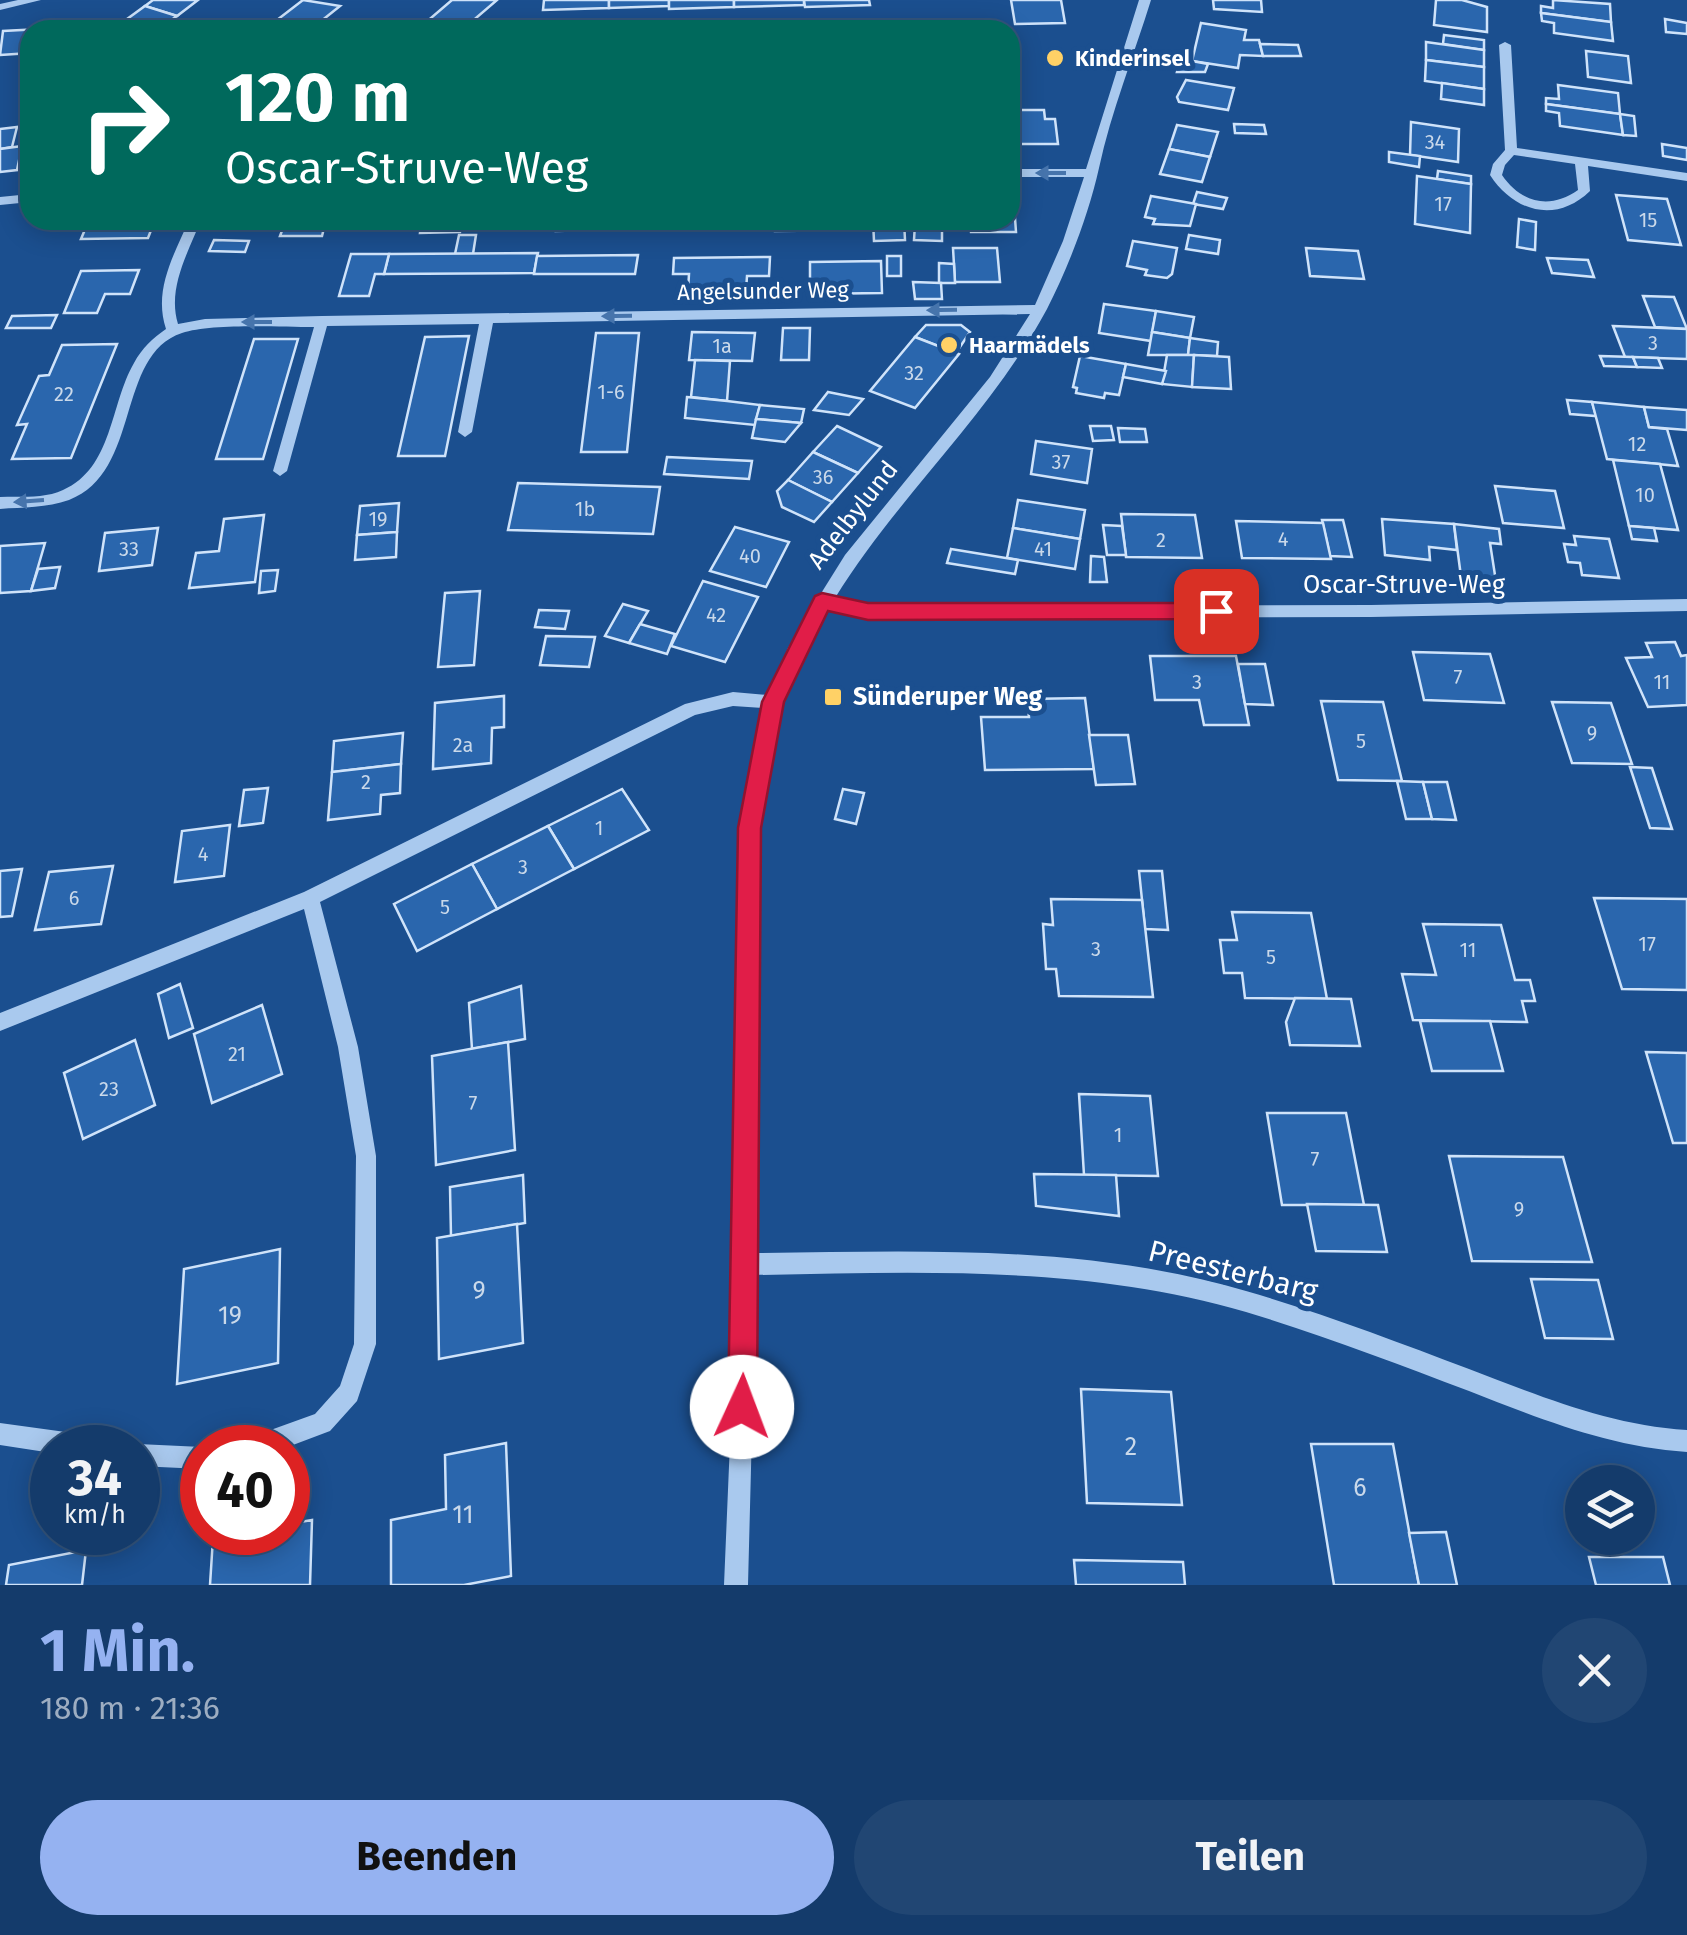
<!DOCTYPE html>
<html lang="de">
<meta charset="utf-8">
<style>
:root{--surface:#143b6b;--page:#214673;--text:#f1f3f6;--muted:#9dadc1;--line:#33557e;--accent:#95b2f1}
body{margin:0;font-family:"Fira Sans",sans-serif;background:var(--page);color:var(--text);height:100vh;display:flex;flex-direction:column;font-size:38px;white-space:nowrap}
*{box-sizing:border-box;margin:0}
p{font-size:32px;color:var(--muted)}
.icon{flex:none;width:55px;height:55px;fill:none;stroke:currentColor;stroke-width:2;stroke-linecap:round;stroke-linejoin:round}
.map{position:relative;height:1585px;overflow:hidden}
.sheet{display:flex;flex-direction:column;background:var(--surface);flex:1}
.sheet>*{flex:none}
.hud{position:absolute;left:20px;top:20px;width:1000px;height:210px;border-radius:30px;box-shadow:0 5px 25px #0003,0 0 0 2px var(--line);background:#00695c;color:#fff;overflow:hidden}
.tools{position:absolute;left:1565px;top:1465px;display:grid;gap:20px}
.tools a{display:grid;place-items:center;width:90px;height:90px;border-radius:50%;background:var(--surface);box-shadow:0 5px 25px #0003,0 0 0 2px var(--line);font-size:50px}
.speed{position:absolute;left:30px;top:1425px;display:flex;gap:20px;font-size:50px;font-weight:700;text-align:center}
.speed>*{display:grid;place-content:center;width:130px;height:130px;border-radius:50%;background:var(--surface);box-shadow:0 5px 25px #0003,0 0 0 2px var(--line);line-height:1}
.speed small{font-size:25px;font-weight:400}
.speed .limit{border:15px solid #d22;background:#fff;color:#111}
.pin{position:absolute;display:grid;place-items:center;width:85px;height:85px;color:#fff;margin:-42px;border-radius:20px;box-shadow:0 5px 15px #0006}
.me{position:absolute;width:110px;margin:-55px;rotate:2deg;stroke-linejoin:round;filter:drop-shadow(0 0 8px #0008)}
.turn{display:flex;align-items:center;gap:35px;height:210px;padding:0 40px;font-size:45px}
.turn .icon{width:130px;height:130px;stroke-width:2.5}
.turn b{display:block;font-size:70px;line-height:85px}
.round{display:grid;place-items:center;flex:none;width:105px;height:105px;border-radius:52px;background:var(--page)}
.headline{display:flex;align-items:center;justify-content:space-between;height:170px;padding:0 40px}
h1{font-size:60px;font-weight:700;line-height:75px;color:var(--accent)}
.button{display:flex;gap:20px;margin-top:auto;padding:20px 40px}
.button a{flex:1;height:115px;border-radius:60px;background:var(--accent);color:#111;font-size:40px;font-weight:700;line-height:115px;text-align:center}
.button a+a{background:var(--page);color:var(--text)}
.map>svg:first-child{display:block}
.building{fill:#2a66ad;stroke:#cfe3fa;stroke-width:2.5}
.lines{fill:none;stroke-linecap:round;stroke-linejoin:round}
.minor{fill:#a9c9ee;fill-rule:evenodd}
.oneway{fill:#4674ac}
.route{fill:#e11d48;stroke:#92132f;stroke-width:2.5}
.poi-dot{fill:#ffd166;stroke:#1b4f8f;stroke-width:4}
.labels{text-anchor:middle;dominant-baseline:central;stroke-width:10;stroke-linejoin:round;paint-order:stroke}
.number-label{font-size:20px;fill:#cad9ea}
.far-poi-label{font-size:22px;font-weight:bold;fill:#fff;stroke:#1b4f8f;text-anchor:start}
.far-street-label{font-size:22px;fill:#fff;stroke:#1b4f8f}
.street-label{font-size:25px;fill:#fff;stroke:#1b4f8f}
.poi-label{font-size:25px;font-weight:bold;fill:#fff;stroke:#1b4f8f;text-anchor:start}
.near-number-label{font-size:25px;fill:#cad9ea}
.near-street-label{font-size:30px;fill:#fff;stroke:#1b4f8f}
</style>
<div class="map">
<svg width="1687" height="1585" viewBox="0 0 1687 1585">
<rect width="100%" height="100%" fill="#1b4f8f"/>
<g class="building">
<path d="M153,0H198L177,16L145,6Z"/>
<path d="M303,0L340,6L310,30H264Z"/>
<path d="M452,0H497L462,30L418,29Z"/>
<path d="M544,0H609V8L543,10Z"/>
<path d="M609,0H669V6L609,8Z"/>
<path d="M669,0H734V7L669,9Z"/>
<path d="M734,0H804V5L734,7Z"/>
<path d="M804,0H869L870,5L805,7Z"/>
<path d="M1011,0H1061L1065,23L1015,24Z"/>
<path d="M1213,0H1261L1262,12L1214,9Z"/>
<path d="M1436,0H1462L1487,7V32L1434,25Z"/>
<path d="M1553,0L1610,4L1611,22L1541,13V6L1553,8Z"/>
<path d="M145,6L177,16L157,30H112Z"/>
<path d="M1541,13L1611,22L1613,41L1554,33V23L1542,21Z"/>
<path d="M1665,19L1687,23V34L1666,32Z"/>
<path d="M1201,23L1246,30L1244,40H1259L1263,56L1240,55L1238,68L1192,61Z"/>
<path d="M41,29L30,30V53L0,55L3,31Z"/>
<path d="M1444,35L1484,40V50L1443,44Z"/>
<path d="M1010,40L1018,41V78H1010Z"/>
<path d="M1426,42L1484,50V67L1426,60Z"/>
<path d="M1260,44L1298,45L1301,56H1263Z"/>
<path d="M1586,51L1628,56L1631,83L1588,77Z"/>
<path d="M1426,60L1484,67V89L1425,81Z"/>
<path d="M1192,61L1208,64L1205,72H1177L1180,62Z"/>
<path d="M1186,80L1234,88L1228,110L1179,102L1177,97Z"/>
<path d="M1442,83L1484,89V105L1441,99Z"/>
<path d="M1558,85L1618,93L1620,114L1546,104V98L1559,99Z"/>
<path d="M1546,104L1620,114L1623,135L1560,126L1559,113L1546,111Z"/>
<path d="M1010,110H1044L1045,119H1055L1058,144H1010Z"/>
<path d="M1620,114L1634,116L1636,136L1623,135Z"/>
<path d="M1411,122L1459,129L1458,162L1410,155Z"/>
<path d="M1234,124L1264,125L1266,134L1235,133Z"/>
<path d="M1177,125L1218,132L1210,157L1169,149Z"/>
<path d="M17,127L12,147L0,149V129Z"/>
<path d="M1662,144L1687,148V160L1663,156Z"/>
<path d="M22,146L17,170L0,172V149Z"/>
<path d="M1169,149L1210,157L1202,182L1160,174Z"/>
<path d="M1389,152L1420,156L1419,167L1389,162Z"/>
<path d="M1438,171L1471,176V184L1437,179Z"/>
<path d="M1417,176L1471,184L1470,233L1415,224Z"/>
<path d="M1197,192L1227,198L1223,209L1193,204Z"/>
<path d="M1616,195L1667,199L1681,245L1628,240Z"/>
<path d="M1151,196L1196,204L1190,226L1153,224L1155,219L1145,217Z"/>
<path d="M1010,204H1014L1016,232H971L970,220H1010Z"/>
<path d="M1519,219L1536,222L1535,250L1517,247Z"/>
<path d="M89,220H155L148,238L81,239Z"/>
<path d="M286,220H326L322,236H280Z"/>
<path d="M406,220H462L460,232L420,233L421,226H405Z"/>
<path d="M558,220H596L595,230L556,231Z"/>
<path d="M655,220H696V228H654Z"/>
<path d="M775,220H873L874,230L775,231Z"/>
<path d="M873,220H904L905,240L874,241Z"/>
<path d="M915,224L942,226V241L914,240Z"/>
<path d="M459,235H476L473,254H455Z"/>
<path d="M1189,235L1220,240L1218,254L1186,249Z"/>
<path d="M214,240L249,241L245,252L209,251Z"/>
<path d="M1133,241L1177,248L1172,274L1167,278L1145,275L1147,270L1127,266Z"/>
<path d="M953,248H997L1000,282H955Z"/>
<path d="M1306,248L1358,251L1364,279L1310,276Z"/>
<path d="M538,253L534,273L384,274L389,254Z"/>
<path d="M351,254H389L384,274H375L369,296H339Z"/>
<path d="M638,255L635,274H534L537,256Z"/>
<rect x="887" y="256" width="14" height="20"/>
<path d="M770,257L769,276H747L746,291H688L689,274H673L674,258Z"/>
<path d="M1547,258L1588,260L1594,277L1552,273Z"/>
<path d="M881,261L882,293L810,294V262Z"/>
<path d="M939,263L954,264L955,283H939Z"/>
<path d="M139,270L130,294H105L97,313H64L81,271Z"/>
<path d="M913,282L941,283L942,299H915Z"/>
<path d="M1643,296L1674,297L1687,329L1655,327Z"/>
<path d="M1104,304L1156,311L1151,341L1099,333Z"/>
<path d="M1156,311L1194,317L1190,338L1152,332Z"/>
<path d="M57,315L51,328H6L12,316Z"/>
<path d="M926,325H961L970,332L956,353L915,337Z"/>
<path d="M1613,326L1687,329V359L1625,357Z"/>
<path d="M783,328H810L809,360H781Z"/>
<path d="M692,332L755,333L752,361L689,360Z"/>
<path d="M1152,332L1190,338L1188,355H1148Z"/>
<path d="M596,333H639L627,452H581Z"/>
<path d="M469,336L445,456H398L425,337Z"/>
<path d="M915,337L959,354L915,408L870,391Z"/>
<path d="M1190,338L1218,342L1217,356L1188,355Z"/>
<path d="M254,339H298L263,459H216Z"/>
<path d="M117,344L71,458L12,459L27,424L17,425L39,376L49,375L62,345Z"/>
<path d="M1167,355H1194L1192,387L1162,384Z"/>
<path d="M1194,355L1229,357L1231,389L1192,387Z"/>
<path d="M1080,356L1126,364L1119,395L1105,393L1104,398L1076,393L1077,388L1073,387Z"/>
<path d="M1600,356L1633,357L1637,367L1604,366Z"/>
<path d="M1633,357L1658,358L1662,368L1637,367Z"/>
<path d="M695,360L730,361L727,401L691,397Z"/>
<path d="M1126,364L1166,371L1162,384L1123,377Z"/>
<path d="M828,392L863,399L849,415L814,410Z"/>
<path d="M687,397L727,401L760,405L755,425L685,418Z"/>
<path d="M1567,400L1592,402L1596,416L1570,414Z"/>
<path d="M1592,402L1644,407L1649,427L1667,429L1678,466L1607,459Z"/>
<path d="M760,405L804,409L801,423L756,419Z"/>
<path d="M1644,407L1687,410V430L1649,427Z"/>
<path d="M756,419L801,423L785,442L752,438Z"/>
<path d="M837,426L881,447L858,473L813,452Z"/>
<path d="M1090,426H1111L1114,440L1093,441Z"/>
<path d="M1118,428L1145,429L1147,442H1120Z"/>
<path d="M1036,441L1092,449L1087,483L1031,474Z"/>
<path d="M813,452L858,473L832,502L788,480Z"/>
<path d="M667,457L752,461L749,479L664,474Z"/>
<path d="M1613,460L1660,464L1678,530L1629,526Z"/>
<path d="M788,480L832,502L814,522L782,507L777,491Z"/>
<path d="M518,483L660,487L653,534L508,530Z"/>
<path d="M1495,486L1555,491L1564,528L1503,523Z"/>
<path d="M1018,500L1085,510L1080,539L1013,528Z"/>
<path d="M399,503L397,532L357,535L360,506Z"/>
<path d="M1121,514L1195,515L1202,558L1126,557Z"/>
<path d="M264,515L255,582L189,588L196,553L219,551L224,519Z"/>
<path d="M1382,519L1454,524L1457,550L1429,547L1430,560L1385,555Z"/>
<path d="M1322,520H1343L1352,557L1330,556Z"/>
<path d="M1236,521L1323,523L1331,559L1242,558Z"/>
<path d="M1454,524L1499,529L1501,544L1490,543L1497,588L1462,584Z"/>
<path d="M1103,525L1122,526L1126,555H1107Z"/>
<path d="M1629,526L1654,528L1657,541L1632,539Z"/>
<path d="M735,527L789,542L766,587L710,571Z"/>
<path d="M158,528L152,565L99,571L105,533Z"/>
<path d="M1013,528L1080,539L1075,569L1007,558Z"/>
<path d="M397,532L396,557L355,560L357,535Z"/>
<path d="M1574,536L1609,539L1619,578L1582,575L1580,563L1568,562L1564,544L1576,545Z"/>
<path d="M45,543L31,591L0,593V546Z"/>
<path d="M951,549L1018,560L1015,574L947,563Z"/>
<path d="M1091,556L1104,557L1107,582H1090Z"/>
<path d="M60,567L55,588L31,591L38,569Z"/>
<path d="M278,570L275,591L259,593L261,571Z"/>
<path d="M703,581L758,597L725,662L671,646Z"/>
<path d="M480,591L474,665L438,667L445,593Z"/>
<path d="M623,604L648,611L629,643L605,636Z"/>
<path d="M539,610L569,611L565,629L535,627Z"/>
<path d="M640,624L675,634L667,654L629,643Z"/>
<path d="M546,636L595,637L589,667L540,665Z"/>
<path d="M1675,642L1681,656L1687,655V705L1648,707L1626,658L1652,657L1646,643Z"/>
<path d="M1413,652L1490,654L1504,703L1424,700Z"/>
<path d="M1150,656H1236L1249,725H1204L1199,700H1155Z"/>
<path d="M1238,664H1265L1273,705L1245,704Z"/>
<path d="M504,696V727L492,728L491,763L433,769L435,703Z"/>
<path d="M1085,698L1094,769L985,770L981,717H1029L1027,699Z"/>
<path d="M1321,701L1383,702L1402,781L1338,780Z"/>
<path d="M1552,702L1611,703L1632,764L1572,763Z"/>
<path d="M403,733L401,764L332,772L334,741Z"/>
<path d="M1089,735H1128L1135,784L1096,785Z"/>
<path d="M401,764L400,793L381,795L380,814L328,820L332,772Z"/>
<path d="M1630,767L1652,768L1672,829L1650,828Z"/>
<path d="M1397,781L1423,782L1432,819H1406Z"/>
<path d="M1423,782H1447L1456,820L1432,819Z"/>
<path d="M268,788L263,823L239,826L244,790Z"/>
<path d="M622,789L649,830L574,869L548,826Z"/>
<path d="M843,789L864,793L856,824L835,819Z"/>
<path d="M230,825L224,876L175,882L182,831Z"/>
<path d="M548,826L574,869L497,909L472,864Z"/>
<path d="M472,864L497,909L417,951L394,904Z"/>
<path d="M113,866L101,924L35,930L49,872Z"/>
<path d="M22,869L12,916L0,917V871Z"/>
<path d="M1139,871H1162L1168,930L1145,929Z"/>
<path d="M1594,898L1687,899V990L1622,989Z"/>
<path d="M1051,899L1142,900L1153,997L1059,996L1056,969H1046L1043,924L1053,925Z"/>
<path d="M1232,912L1311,913L1327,999L1245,998L1242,973H1224L1220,940H1237Z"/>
<path d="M1423,924L1501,925L1515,980H1530L1535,1001H1522L1527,1022L1413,1020L1402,974L1436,975Z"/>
<path d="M180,984L193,1028L169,1038L158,994Z"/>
<path d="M521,986L525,1039L472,1049L469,1003Z"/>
<path d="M1295,998L1351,999L1360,1046L1290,1045L1286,1022Z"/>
<path d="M262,1005L282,1074L212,1103L194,1034Z"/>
<path d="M1420,1021H1490L1503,1071H1432Z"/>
<path d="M135,1040L155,1105L83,1139L64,1073Z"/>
<path d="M508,1042L515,1150L436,1165L432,1056Z"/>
<path d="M1646,1052L1687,1053V1143H1673Z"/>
<path d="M1079,1094L1150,1096L1158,1176L1084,1175Z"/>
<path d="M1267,1113H1346L1364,1205H1282Z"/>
<path d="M1449,1156L1563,1157L1592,1262L1472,1261Z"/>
<path d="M1034,1174L1116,1175L1119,1216L1036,1206Z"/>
<path d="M523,1175L525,1223L451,1236L450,1187Z"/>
<path d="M1307,1204L1378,1205L1387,1252L1316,1251Z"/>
<path d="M517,1224L523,1343L439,1359L437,1238Z"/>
<path d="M280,1249L278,1363L177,1384L184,1269Z"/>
<path d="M1531,1279L1598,1280L1613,1339L1545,1338Z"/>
<path d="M1081,1389L1171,1392L1182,1505L1087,1503Z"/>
<path d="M506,1443L511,1576L464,1585H391V1520L446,1509L445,1455Z"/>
<path d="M1311,1444H1393L1419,1585H1334Z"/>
<path d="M312,1520L310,1585H210L213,1538L245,1532H288V1524Z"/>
<path d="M1446,1532L1457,1585H1419L1409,1533Z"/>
<path d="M86,1550L82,1585H6L9,1565Z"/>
<path d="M1589,1557H1663L1670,1585H1596Z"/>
<path d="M1074,1560L1183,1562L1185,1585H1076Z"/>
</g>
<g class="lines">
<g class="minor">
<path d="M18,0H41L0,10V4Z"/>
<path d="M1139,0H1151C1134,55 1111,112 1099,168C1089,213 1069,266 1047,309C990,415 898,496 835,598L868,606L1371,605L1687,599V611L1371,617L868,618L829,609L803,650L781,702L759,828L756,1253C921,1251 1086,1244 1246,1291C1322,1313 1395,1341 1469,1369C1540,1396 1609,1425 1687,1430V1452C1609,1447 1540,1419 1469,1391C1395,1363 1322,1335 1246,1312C1086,1265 921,1272 756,1275L748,1585H724L733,1371L741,828L763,708L733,706L695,715L320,902L358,1047L376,1156V1344L357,1401L330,1431L285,1448H240L243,1440L315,1414L340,1386L354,1344L356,1156L338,1047L304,909L0,1031V1013L304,892L685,704L733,692L768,695L788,648L815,603L816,597L820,595L845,555L990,377L1030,314L493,323L472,432L465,437L458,432L479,324L327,326L287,471L280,476L273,471L314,327C280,327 211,323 182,333C115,355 142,472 69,500C47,508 23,507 0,509V497C20,496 44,499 63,490C113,468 110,404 134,363C142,348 153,338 166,329C153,290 174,255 189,220H201C188,253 167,288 178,324L205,319L322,316L1035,305L1063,241L1084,177H1010V169H1086Z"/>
<path d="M1505,42L1511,45L1517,148L1687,173V181L1588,166L1590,191C1556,224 1514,212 1490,175L1493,164L1505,150L1499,45ZM1514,155L1575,164L1578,190C1550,210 1521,203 1502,175L1505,165Z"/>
<path d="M30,194V202L0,205V197Z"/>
<path d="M0,1423L102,1437L110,1440L113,1448H52V1453L0,1445Z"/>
<path d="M138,1444L202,1447L204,1448L202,1469L138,1466V1448H130Z"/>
</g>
</g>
<defs><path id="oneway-solid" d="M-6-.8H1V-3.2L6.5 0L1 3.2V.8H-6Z" transform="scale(2.5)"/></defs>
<g class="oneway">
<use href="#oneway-solid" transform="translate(1051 173) rotate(180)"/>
<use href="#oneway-solid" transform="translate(942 310) rotate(179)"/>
<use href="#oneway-solid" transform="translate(617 316) rotate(179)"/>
<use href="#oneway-solid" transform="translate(257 322) rotate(180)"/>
<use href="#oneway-solid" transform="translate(29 501) rotate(176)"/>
</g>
<path class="route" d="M822,593L868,603H1216L1227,611L1216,619L868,620L828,611L784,702L761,828L757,1407L753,1417L742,1422L732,1417L728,1407L738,828L762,702L815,596Z"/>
<g class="poi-dot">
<circle cx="1055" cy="58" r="10"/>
<circle cx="949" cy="345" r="10"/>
<rect x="823" y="687" width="20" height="20" rx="5"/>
</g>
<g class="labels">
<g class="number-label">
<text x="1435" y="142">34</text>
<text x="1443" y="204">17</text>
<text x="1648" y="220">15</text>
<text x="1653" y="343">3</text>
<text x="722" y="346">1a</text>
<text x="914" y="373">32</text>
<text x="611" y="392">1-6</text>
<text x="64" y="394">22</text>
<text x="1637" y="444">12</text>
<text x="1061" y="462">37</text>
<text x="823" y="477">36</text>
<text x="1645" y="495">10</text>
<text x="585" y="509">1b</text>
<text x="378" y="519">19</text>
<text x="1283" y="539">4</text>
<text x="1161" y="540">2</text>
<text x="129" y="549">33</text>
<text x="1043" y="549">41</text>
<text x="750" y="556">40</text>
<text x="716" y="615">42</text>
<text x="1458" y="677">7</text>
<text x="1197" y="682">3</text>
<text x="1662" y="682">11</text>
<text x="1592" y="733">9</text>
<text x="1361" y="741">5</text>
<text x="463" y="745">2a</text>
<text x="366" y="782">2</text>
<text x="599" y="828">1</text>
<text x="203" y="854">4</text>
<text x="523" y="867">3</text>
<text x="74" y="898">6</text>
<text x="445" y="907">5</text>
<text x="1647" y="944">17</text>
<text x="1096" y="949">3</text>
<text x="1468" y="950">11</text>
<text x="1271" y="957">5</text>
<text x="237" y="1054">21</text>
<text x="109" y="1089">23</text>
<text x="473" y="1103">7</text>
<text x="1118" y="1135">1</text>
<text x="1315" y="1159">7</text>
<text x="1519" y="1209">9</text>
</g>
<g class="far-poi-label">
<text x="1075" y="58">Kinderinsel</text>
<text x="969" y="345">Haarmädels</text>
</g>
<g class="far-street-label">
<text transform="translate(763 291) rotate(-1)">Angelsunder Weg</text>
</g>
<g class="street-label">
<text transform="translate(853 515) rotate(-52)">Adelbylund</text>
<text x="1404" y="585">Oscar-Struve-Weg</text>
</g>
<g class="poi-label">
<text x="853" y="697">Sünderuper Weg</text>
</g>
<g class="near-number-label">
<text x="479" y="1291">9</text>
<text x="230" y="1316">19</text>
<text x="1131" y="1447">2</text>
<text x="1360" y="1488">6</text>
<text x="463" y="1515">11</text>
</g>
<g class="near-street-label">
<text transform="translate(1233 1271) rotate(14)">Preesterbarg</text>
</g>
</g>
</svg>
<div class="tools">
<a><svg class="icon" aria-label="layers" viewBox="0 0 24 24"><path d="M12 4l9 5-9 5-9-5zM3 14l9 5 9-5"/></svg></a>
</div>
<div class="speed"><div>34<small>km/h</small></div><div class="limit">40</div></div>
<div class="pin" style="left:1216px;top:611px;background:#d93025"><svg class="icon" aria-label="arrive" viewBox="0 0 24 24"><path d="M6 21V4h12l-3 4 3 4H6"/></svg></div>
<svg class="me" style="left:742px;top:1407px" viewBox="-20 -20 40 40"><circle r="19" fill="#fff"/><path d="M0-13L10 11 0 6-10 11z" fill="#e11d48"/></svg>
<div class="hud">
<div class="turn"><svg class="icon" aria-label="right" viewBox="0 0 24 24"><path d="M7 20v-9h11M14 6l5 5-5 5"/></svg><div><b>120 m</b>Oscar-Struve-Weg</div></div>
</div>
</div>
<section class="sheet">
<div class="headline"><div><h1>1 Min.</h1><p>180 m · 21:36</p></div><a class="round"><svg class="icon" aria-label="close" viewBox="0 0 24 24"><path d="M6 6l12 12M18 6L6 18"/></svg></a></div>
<div class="button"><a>Beenden</a><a>Teilen</a></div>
</section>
